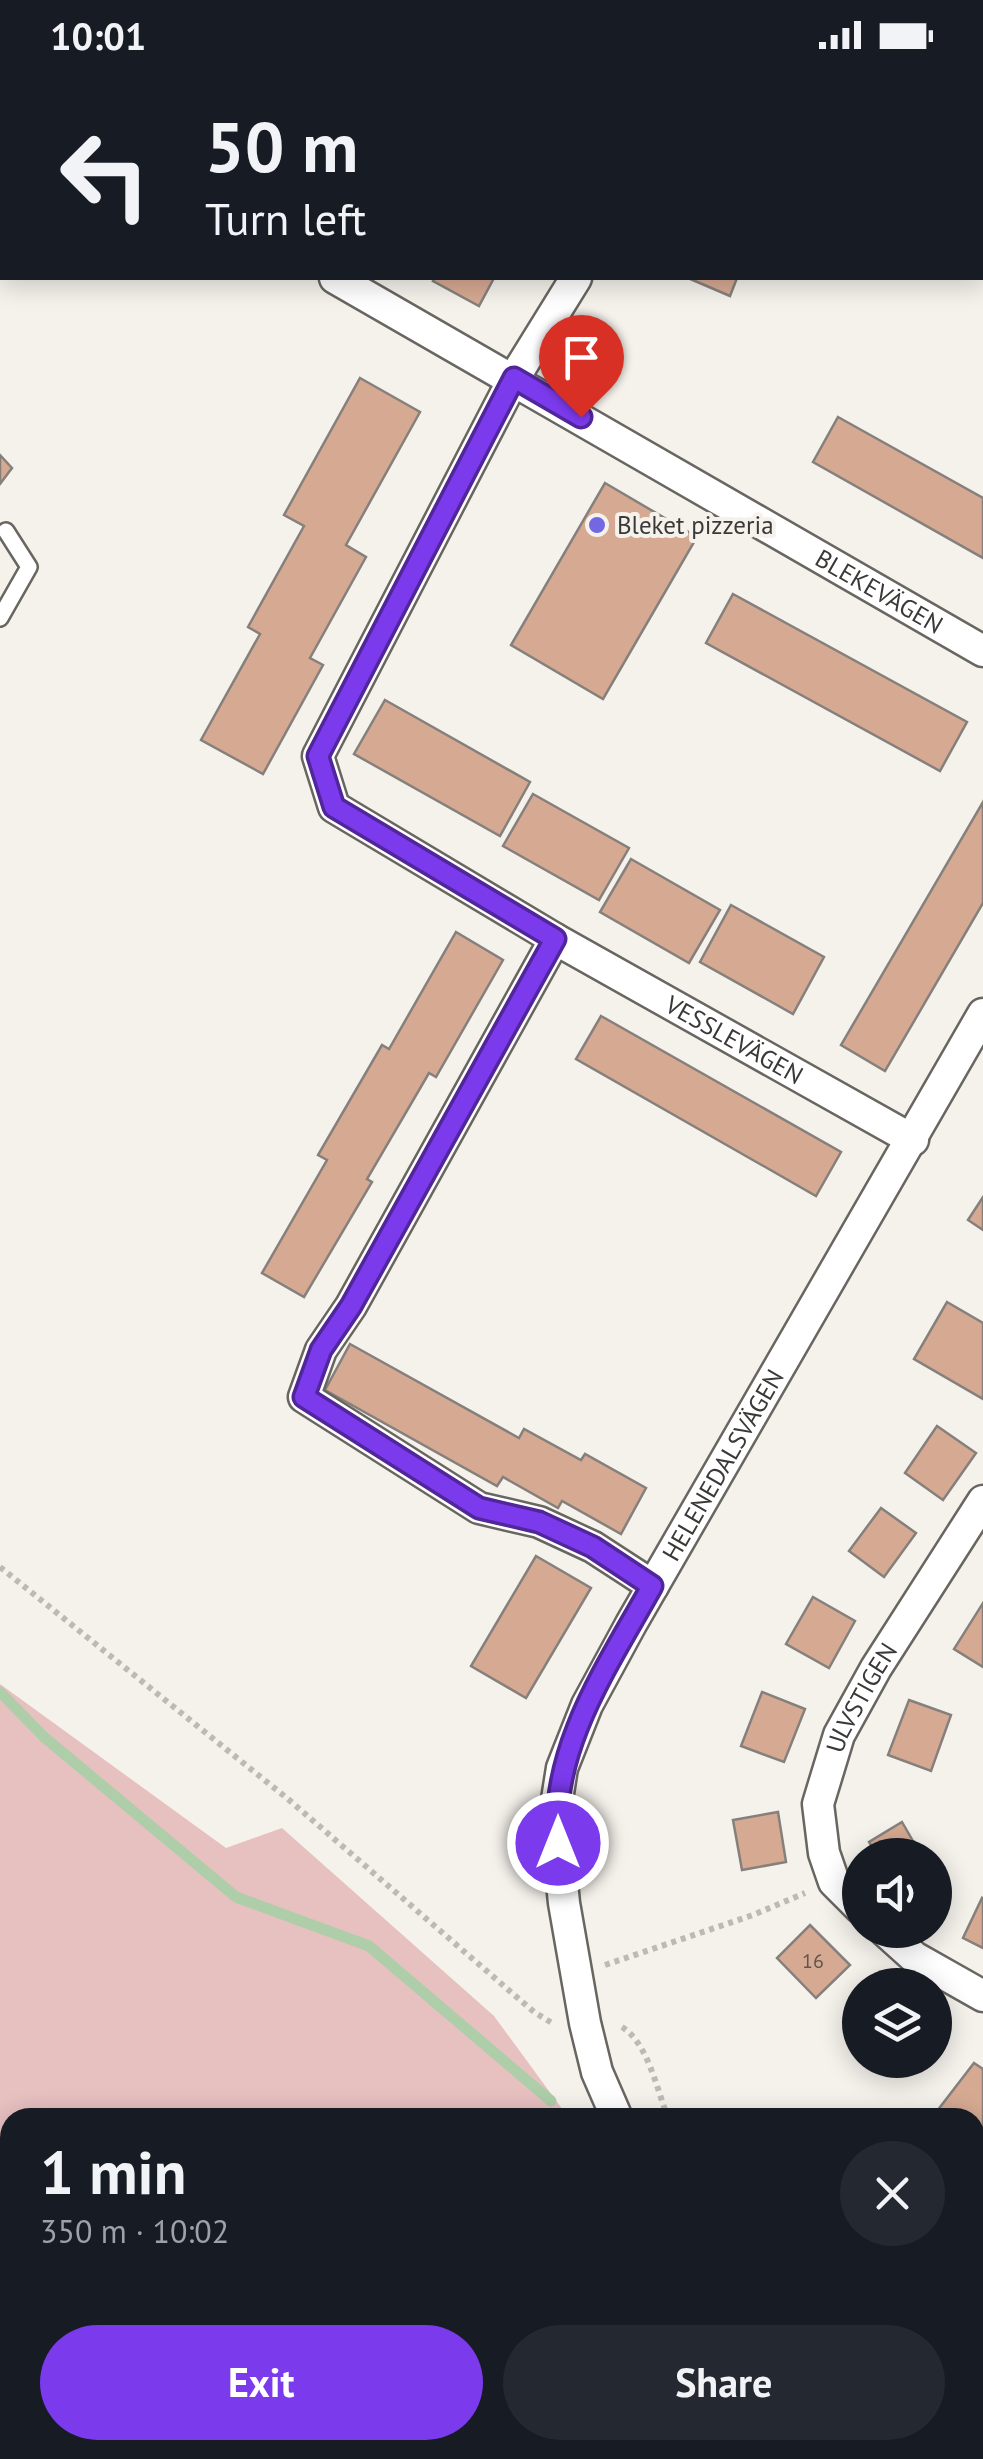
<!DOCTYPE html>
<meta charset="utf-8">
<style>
:root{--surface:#171b24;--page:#242831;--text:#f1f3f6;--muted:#9ea1a6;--accent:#7c3aed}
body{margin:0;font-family:"PT Sans",sans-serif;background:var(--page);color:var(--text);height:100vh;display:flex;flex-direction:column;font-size:38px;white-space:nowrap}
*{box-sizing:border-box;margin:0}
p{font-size:32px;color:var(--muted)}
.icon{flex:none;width:55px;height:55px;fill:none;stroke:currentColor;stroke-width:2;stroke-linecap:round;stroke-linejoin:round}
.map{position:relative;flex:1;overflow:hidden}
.panel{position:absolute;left:0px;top:2038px;width:985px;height:352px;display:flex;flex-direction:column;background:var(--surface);border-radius:30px 30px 0 0;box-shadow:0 5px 25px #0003}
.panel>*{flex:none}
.banner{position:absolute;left:0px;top:0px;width:985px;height:210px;box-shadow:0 5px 25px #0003;background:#171b24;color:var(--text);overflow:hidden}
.buttons{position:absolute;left:842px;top:1768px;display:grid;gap:20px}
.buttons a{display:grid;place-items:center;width:110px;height:110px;border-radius:50%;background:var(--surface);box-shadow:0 5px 25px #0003;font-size:50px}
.pin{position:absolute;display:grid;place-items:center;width:85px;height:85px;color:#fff;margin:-102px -42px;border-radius:50% 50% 50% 0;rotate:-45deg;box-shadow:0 0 10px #0007}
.pin .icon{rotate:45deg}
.me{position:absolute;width:110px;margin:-55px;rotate:0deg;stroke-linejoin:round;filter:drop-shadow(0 0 8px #0008)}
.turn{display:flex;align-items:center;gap:35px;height:210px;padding:0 40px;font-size:45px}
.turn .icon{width:130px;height:130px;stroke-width:2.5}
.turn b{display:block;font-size:70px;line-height:85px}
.round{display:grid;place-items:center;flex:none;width:105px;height:105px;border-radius:52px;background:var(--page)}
.headline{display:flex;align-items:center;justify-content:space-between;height:170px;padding:0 40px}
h1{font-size:60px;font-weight:600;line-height:75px}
.cta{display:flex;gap:20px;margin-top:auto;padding:20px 40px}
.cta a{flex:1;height:115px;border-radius:60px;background:var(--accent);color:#fff;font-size:40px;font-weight:600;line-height:115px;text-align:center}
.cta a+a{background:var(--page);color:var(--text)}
.status{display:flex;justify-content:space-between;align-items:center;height:70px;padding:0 50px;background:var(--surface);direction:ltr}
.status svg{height:28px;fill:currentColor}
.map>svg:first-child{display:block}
.green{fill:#e7c0c0}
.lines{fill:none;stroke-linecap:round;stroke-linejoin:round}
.stream{stroke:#adcea9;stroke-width:11}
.building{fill:#d6a992;stroke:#86807d;stroke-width:2.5}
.lane-casing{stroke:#696661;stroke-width:20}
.street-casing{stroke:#696661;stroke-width:35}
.path{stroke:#bdbab6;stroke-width:6;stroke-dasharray:5 5;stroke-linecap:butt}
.lane{stroke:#fff;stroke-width:15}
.street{stroke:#fff;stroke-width:30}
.route-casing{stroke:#51269a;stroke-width:25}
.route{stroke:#7c3aed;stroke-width:18}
.poi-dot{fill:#7368e2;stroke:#f5f2ec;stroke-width:4}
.labels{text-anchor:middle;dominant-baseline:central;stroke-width:8;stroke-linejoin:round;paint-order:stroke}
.number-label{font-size:20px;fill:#62554e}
.poi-label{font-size:25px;fill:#3b3937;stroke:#f5f2ec;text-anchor:start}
.street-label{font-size:25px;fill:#3b3937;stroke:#f5f2ec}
</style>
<div class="status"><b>10:01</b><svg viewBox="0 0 49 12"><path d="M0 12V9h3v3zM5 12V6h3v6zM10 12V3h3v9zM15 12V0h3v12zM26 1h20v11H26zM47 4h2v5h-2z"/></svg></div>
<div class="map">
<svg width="983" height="2389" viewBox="0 0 983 2389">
<rect width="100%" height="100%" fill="#f5f2ec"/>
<g class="green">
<path d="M0,1614L226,1778L282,1758L494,1946L568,2047L10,2048V2380H865L874,2389H0Z"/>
<path d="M983,2214V2360L975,2352V2233Z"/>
</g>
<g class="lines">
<g class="stream">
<path d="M0,1622L44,1667L236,1827L369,1876L551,2031"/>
<path d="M975,2333L983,2344"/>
</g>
</g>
<g class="building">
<path d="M122,0H226L231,2H121Z"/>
<path d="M379,0H479L377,2Z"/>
<path d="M435,208H494L479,236L433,211Z"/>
<path d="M688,208H737L730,226Z"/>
<path d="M360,308L420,342L346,475L366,487L310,588L323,595L263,704L201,670L260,564L248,557L304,456L284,445Z"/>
<path d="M838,347L983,428V488L813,392Z"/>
<path d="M0,385L12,398L0,414Z"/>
<path d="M605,413L697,467L603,629L511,575Z"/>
<path d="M733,524L967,652L940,701L706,573Z"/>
<path d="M385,630L530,712L500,766L354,684Z"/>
<path d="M533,724L629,778L599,830L503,776Z"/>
<path d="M983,732V833L885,1001L841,975Z"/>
<path d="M631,789L720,840L689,893L600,842Z"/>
<path d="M731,835L824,887L793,944L700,892Z"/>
<path d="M456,862L503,890L436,1007L429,1003L367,1109L372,1112L304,1227L262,1203L327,1090L318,1085L382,975L389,979Z"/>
<path d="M601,946L841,1082L816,1126L576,989Z"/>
<path d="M983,1127V1160L968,1150Z"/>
<path d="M947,1232L983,1253V1329L914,1289Z"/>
<path d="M350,1274L519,1368L524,1359L581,1390L585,1384L646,1418L621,1464L562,1431L558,1438L503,1407L497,1416L325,1320Z"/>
<path d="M937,1356L976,1383L943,1430L905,1403Z"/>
<path d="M881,1438L916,1463L884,1507L849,1481Z"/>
<path d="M536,1486L591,1518L526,1628L471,1596Z"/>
<path d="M813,1527L855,1551L829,1598L786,1574Z"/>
<path d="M983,1533V1597L954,1579Z"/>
<path d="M762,1622L805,1639L784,1692L741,1676Z"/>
<path d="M909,1630L951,1645L931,1701L888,1685Z"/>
<path d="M778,1742L786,1792L742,1800L733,1750Z"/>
<path d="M902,1752L921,1785H877L869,1772Z"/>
<path d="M982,1828L983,1829V1878L963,1868Z"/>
<path d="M810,1855L850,1895L816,1928L777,1888Z"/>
<path d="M974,1993L983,1999V2061L975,2072V2048L934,2045Z"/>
</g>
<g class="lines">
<g class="lane-casing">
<path id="lane" d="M0,548L29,497L6,461"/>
</g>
<g class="street-casing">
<g id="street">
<path d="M694,2V0"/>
<path d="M0,22L2,23"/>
<path id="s1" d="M335,208L983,581"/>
<path id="s2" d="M576,208L514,308L318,686L334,737L555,869L913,1070"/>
<path d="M555,869L351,1236L321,1280L304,1327L479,1438L539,1452L593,1477L653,1516"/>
<path id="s3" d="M860,1838L834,1812L824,1783L818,1734L839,1665L876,1598L983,1431"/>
<path d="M884,1860L914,1887L983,1926"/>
<path id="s4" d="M617,2048L597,2002L585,1953L564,1833L555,1742L562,1698L587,1635L631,1554L983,944"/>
<path d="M925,2380L935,2389"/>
</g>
</g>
<g class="path">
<path d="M0,1497L288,1729L534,1942L552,1953"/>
<path d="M605,1895L753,1845L805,1823"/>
<path d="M622,1957C648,1973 657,2020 668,2048"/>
<path d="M0,2322H10"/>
<path d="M975,2377L983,2387"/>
</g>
<use href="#lane" class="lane"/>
<use href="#street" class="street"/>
</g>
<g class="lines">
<g class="route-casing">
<path id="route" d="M558,1773C549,1679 609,1594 652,1516L593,1477L539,1452L479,1438L304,1327L321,1280L351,1236L555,869L334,737L318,686L514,308L581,347"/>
</g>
<use href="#route" class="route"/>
</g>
<circle class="poi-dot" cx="597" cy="455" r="10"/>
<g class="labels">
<g class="number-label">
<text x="813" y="1891">16</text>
</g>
<g class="poi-label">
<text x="617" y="455">Bleket pizzeria</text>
</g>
<g class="street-label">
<text stroke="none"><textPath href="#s1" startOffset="628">BLEKEVÄGEN</textPath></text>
<text stroke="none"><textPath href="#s2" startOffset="1060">VESSLEVÄGEN</textPath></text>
<text stroke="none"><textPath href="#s4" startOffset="702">HELENEDALSVÄGEN</textPath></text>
<text stroke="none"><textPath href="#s3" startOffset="232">ULVSTIGEN</textPath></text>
</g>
</g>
</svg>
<div class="buttons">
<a><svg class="icon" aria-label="sound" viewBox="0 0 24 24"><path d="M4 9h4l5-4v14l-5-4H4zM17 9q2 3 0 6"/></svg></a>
<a><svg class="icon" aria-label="layers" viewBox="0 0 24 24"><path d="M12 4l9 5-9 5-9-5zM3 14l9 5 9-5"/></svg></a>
</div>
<div class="pin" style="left:581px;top:347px;background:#d93025"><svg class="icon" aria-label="arrive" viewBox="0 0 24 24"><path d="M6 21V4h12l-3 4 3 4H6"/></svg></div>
<svg class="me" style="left:558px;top:1773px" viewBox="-20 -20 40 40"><circle r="17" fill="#7c3aed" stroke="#fff" stroke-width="3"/><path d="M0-11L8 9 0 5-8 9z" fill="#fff"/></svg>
<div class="banner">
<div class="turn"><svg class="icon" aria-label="left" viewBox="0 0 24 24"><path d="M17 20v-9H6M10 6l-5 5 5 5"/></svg><div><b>50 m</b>Turn left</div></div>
</div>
<section class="panel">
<div class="headline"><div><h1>1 min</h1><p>350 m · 10:02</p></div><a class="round"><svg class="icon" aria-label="close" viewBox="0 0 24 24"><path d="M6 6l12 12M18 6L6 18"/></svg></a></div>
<div class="cta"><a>Exit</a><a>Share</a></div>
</section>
</div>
